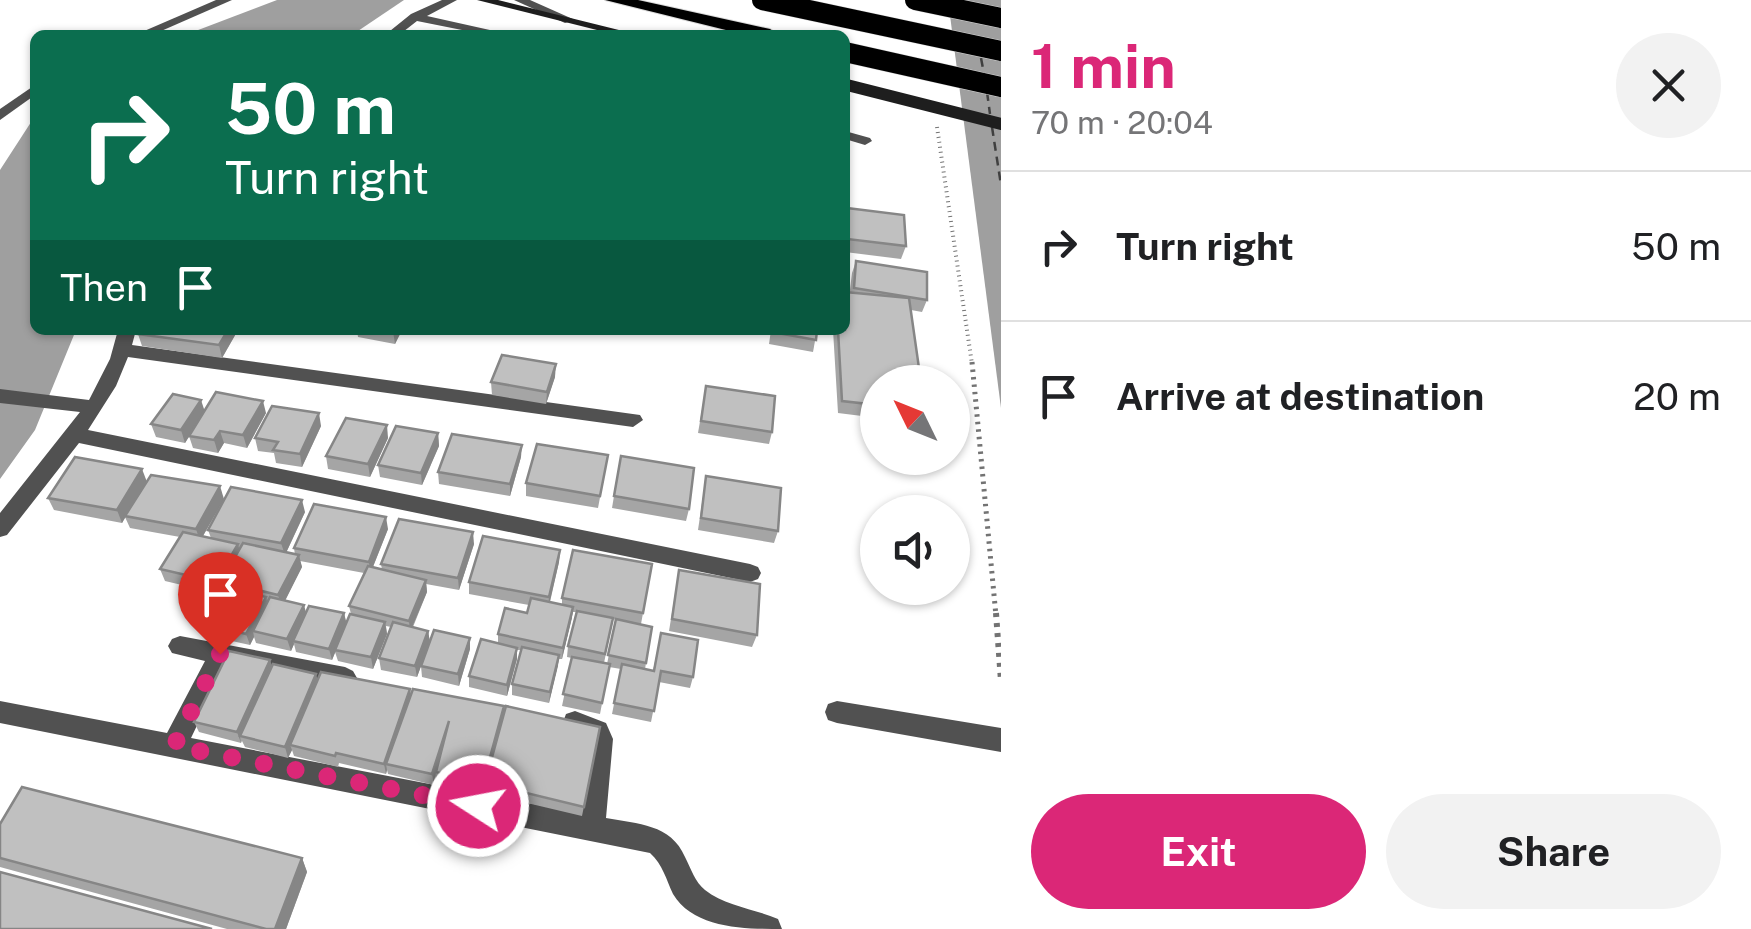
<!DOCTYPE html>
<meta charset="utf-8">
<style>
:root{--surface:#fff;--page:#f2f2f2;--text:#202124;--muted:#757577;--line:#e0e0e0;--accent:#db2777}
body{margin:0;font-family:"Public Sans",sans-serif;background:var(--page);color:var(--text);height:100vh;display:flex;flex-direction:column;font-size:38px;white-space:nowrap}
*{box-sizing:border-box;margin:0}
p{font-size:32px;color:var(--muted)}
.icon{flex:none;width:55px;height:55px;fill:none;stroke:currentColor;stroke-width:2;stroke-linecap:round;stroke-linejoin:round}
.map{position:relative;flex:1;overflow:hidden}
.panel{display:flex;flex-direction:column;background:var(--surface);width:750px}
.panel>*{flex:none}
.banner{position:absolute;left:30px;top:30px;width:820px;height:305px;border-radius:15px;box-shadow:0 2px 8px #0004;background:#0b6e4f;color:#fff;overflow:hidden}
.needle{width:65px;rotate:313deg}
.tools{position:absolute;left:860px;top:365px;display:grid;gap:20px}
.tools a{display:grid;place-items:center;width:110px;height:110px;border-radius:50%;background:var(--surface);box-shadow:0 2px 8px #0004;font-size:50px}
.pin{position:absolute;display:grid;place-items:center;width:85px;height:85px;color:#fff;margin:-102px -42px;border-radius:50% 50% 50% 0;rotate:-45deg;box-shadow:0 0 10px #0007}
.pin .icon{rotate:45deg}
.me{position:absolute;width:110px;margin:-55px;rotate:281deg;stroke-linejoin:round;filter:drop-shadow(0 0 8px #0008)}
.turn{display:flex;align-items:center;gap:35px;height:210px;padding:0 30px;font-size:45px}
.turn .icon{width:130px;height:130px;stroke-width:2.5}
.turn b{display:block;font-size:70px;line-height:85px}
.then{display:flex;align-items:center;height:95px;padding:0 30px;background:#0003;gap:20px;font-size:38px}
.round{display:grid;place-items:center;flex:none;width:105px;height:105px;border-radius:52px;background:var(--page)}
.summary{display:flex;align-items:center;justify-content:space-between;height:170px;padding:0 30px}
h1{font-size:60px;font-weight:700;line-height:75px;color:var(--accent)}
.button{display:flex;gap:20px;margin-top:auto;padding:20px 30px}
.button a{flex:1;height:115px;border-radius:60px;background:var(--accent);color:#fff;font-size:40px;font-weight:700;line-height:115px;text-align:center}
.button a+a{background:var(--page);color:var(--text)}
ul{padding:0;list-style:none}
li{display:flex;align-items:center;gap:30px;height:150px;padding:0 30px;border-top:2px solid var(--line)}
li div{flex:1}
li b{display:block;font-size:38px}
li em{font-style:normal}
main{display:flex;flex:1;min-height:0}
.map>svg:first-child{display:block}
.water{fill:#9f9f9f}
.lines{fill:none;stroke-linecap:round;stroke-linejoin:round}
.ferry{stroke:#404040;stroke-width:2.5;stroke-dasharray:9 6;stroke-linecap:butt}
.motorway-casing{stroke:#dbdbdb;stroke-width:2}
.path-far2{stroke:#737373;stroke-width:4;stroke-dasharray:1 4;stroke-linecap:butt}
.path-far1{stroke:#737373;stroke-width:5;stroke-dasharray:2.5 5;stroke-linecap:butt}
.path{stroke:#737373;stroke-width:6;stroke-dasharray:4 6;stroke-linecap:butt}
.minor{fill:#515151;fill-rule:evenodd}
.secondary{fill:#1e1e1e;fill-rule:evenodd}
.motorway{fill:#000;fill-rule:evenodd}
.motorway-bridge-casing{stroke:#dbdbdb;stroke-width:21;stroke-linecap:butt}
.secondary-bridge{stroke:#1e1e1e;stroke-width:12}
.motorway-bridge{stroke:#000;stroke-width:20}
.wall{fill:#a5a5a5;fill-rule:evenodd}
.shaded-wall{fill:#868686}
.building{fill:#c0c0c0;stroke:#868686;stroke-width:2.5}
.route{stroke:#db2777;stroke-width:18;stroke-dasharray:0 32.4}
</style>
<main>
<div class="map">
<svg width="1001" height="929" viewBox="0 0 1001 929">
<rect width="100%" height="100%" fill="#fff"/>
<g class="water">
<path d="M277,0H404L352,35H185Z"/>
<path d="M948,0H1001V408Z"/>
<path d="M35,116V330H76L35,430L0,479V170Z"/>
</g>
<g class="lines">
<g class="ferry">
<path d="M981,58L984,74"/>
<path d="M987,92L990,114"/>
<path d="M992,127L1001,185"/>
</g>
<g class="motorway-casing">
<path id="motorway" d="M605,0H638L770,29L779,35H746Z"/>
</g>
<path class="path-far2" d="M937,127L972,364"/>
<path class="path-far1" d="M972,362L996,616"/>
<path class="path" d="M996,613L1001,681"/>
<g class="minor">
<path d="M216,0H232L152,35H135Z"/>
<path d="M442,0H457L427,16L512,35H487L417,21L399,35H385L411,14Z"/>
<path d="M514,0H530L575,20L565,23Z"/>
<path d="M35,85V95L0,120V109Z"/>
<path d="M845,131L870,138L872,141L865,145L845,139Z"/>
<path d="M118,330H136L132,345L640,415L643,420L633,427L128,357L116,386L88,430L750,564L758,567L761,573L758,579L750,582L79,443L7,535L0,537V513L80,412L0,403V389L89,400L110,359Z"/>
<path d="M180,636L345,667L353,671L357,678L353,685L345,689L226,665L191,738L580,813L588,740L566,730L563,722L566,714L575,711L606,723L613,739L606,818C638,824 671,824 685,857C691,869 695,882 705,890C725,906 755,909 778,919L782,929C745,929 694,929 673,894C666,879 663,865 650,853L0,723V701L167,733L205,661L172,653L168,646L172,639Z"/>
<path d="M837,701L1001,728V752L837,723L828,720L825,712L828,704Z"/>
</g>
<path class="secondary" d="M477,0H498L639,35H617Z"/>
<use href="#motorway" class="motorway"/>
<g class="motorway-bridge-casing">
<g id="motorway-bridge">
<path d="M762,0L1001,51"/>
<path d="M915,0L1001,18"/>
<path d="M845,52L1001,87"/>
</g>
</g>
<path class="secondary-bridge" d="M847,85L1001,124"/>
<use href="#motorway-bridge" class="motorway-bridge"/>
</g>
<g class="wall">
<path d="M847,208L906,246L901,259L845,252V215Z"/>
<path d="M856,261L927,300L922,312L911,310L878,382V418L838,413L833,330H845L852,273Z"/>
<path d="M238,330L222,358L142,346L138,334Z"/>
<path d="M357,330H402L395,344L358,337Z"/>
<path d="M771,330H817L813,352L769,344Z"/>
<path d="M555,377L546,404L492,395L491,382Z"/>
<path d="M706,386L772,432L769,444L698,433Z"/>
<path d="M205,410L266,413L247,448L224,443L218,453L193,448L189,436L185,443L156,437L151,424Z"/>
<path d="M321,426L302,467L276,463L274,453L258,451L255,438Z"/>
<path d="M438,433L439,446L422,485L380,477L378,465Z"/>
<path d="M388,438L370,477L328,469L326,456Z"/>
<path d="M608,455L598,508L526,496V483Z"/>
<path d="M521,457L510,496L439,484L438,472Z"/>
<path d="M706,476L778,531L774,543L698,530Z"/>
<path d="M147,481L224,499L203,536L211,538L208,530L305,512L286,553L295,555L294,548L388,529L373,567L382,570L381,564L474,544L459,590L426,584L427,592L413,627L428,631L430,642L470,638V649L459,686L422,677L421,666L417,677L381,670L379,658L391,627L386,626L387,634L373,669L338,661L335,652L332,660L296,652L294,644L291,651L256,643L254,637L250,645L209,636L205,624L224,588L220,594L165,581L160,569L180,537L130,528L125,517L122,523L54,510L48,498ZM300,561L364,573L349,606L351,614L346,623L344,613H306L285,600L302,567Z"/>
<path d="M614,496L689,509L686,521L612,508Z"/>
<path d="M560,550L559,562L550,602L562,604V598L652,564L641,624L652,627L645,669L653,671L661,633L693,677L690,688L659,682L651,722L612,714L621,669L609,667L600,714L562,706L572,658L567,657L568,646L576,612H573L562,659H559L549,703L512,695V684L521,650H517V659L507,696L469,687V676L498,643V634L527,613L529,605L469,594V582ZM613,619L616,620L607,664L604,663Z"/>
<path d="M679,570L757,635L752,647L669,631Z"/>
<path d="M272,667L317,680L410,689L411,694L504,714L600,727L582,816L485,793V785L483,793L437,783L436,777L434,785L388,774L387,770L386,774L339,763L338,767L294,756L292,750L288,758L245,747L242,741L241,743L199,732L194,722Z"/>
<path d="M0,824L302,858L307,872L286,929H227L0,867Z"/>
</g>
<g class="shaded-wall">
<path d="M228,330H238L222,358L219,345Z"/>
<path d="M394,330H402L395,344L393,331Z"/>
<path d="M556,364L555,377L546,404L547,392Z"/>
<path d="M201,400L205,412L185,443L181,430Z"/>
<path d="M263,401L266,413L247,448L243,435Z"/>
<path d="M319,413L321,426L302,467L300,454Z"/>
<path d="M387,425L388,438L370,477L368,464Z"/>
<path d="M220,431L224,443L218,453L214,440Z"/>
<path d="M438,433L439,446L422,485L421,473Z"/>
<path d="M522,445L521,457L510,496V484Z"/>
<path d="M142,469L147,482L122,523L117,510Z"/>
<path d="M220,486L224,499L200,541L196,529Z"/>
<path d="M302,500L305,512L285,555L281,543Z"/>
<path d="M386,517L388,529L370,574L369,562Z"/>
<path d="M473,532L474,544L459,590L458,578Z"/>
<path d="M238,544L241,556L221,581L224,588L220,594L216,582Z"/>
<path d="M560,550L559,562L548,609L549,597Z"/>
<path d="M299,555L302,567L282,607L278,595Z"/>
<path d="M426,580L427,592L410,632L409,621Z"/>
<path d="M266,597L269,609L253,631L254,637L250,645L246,634Z"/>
<path d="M304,605L307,616L293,641L294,644L291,651L287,639Z"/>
<path d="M573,607L572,618L562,659L563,648Z"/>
<path d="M344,613L347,625L332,660L329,649Z"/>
<path d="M385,622L387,634L373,669L371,657Z"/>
<path d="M428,631L430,642L417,677L415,666Z"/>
<path d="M470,638V649L459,686L458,674Z"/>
<path d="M517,648V659L507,696V685Z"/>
<path d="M559,655L558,666L549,703L550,692Z"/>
<path d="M270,660L274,671L240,736L241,743L237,732Z"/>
<path d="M316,674L319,685L290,745L292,750L288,758L285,747Z"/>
<path d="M410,689L411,700L386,764L387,770L386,774L384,764Z"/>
<path d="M504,706V717L483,793V783Z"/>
<path d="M449,721L436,772L434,785L432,774Z"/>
<path d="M302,858L307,872L286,929H275Z"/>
</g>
<g class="building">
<path d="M847,208L904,215L906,246L847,239Z"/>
<path d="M856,261L927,272V300L854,288Z"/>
<path d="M845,292L909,298L921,382H878V405L842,401L838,330H845Z"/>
<path d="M141,330H228L219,345L138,334Z"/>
<path d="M772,330H817L816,340L772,332Z"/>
<path d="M502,355L556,364L547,392L491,382Z"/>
<path d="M706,386L775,396L772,432L701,421Z"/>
<path d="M216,392L263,401L243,435L220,431L214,440L189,436Z"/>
<path d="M173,394L201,400L181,430L151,424Z"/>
<path d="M272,406L319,413L300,454L273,450L278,442L255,438Z"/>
<path d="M346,418L387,425L368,464L326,456Z"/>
<path d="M396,426L438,433L421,473L378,465Z"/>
<path d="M452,434L522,445L510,484L438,472Z"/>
<path d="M537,444L608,455L600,496L526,483Z"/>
<path d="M621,456L694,468L689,509L614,496Z"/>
<path d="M75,457L142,469L117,510L48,498Z"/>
<path d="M151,475L220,486L196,529L125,516Z"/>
<path d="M706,476L781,488L778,531L701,518Z"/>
<path d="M231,487L302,500L281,543L208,530Z"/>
<path d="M314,504L386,517L369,562L294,548Z"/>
<path d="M399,519L473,532L458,578L381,564Z"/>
<path d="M183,532L238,544L216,582L160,569Z"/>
<path d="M483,536L560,550L549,597L469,582Z"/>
<path d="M243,543L299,555L278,595L221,581Z"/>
<path d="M573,550L652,564L643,613L562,598Z"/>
<path d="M368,566L426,580L409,621L349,606Z"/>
<path d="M679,570L760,584L757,635L672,619Z"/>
<path d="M225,587L266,597L246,634L205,624Z"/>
<path d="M270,597L304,605L287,639L253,631Z"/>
<path d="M531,598L573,607L563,648L498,634L505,608L527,613Z"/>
<path d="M309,606L344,613L329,649L293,641Z"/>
<path d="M577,611L613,618L605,654L568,646Z"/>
<path d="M350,614L385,622L371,657L335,650Z"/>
<path d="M616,619L652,627L646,663L608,655Z"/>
<path d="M393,622L428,631L415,666L379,658Z"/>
<path d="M434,630L470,638L458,674L421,666Z"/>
<path d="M661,633L698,640L693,677L661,671L654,711L614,703L622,664L654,671Z"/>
<path d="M481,639L517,648L507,685L469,676Z"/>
<path d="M522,647L559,655L550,692L512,684Z"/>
<path d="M229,651L270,660L237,732L194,722Z"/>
<path d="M572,657L610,664L602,703L563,694Z"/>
<path d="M273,664L316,674L285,747L240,736Z"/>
<path d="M321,672L410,689L384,764L336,753L335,756L290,745Z"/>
<path d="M413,689L504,706L483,783L436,772L449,721L432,774L386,764Z"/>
<path d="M506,706L600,727L584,807L485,783Z"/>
<path d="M22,787L302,858L275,929H266L0,858V824Z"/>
<path d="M0,872L212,929H0Z"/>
</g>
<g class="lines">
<path class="route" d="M220,654L174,746L478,806"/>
</g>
</svg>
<div class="tools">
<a><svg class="needle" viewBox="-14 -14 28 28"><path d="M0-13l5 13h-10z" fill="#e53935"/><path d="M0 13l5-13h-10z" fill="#757577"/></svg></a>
<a><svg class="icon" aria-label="sound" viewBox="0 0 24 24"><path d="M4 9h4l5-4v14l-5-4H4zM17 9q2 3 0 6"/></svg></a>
</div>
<div class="pin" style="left:220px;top:654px;background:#d93025"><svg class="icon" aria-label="arrive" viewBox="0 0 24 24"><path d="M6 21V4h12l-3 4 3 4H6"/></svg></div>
<svg class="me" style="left:478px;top:806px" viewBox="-20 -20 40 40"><circle r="17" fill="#db2777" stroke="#fff" stroke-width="3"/><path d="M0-11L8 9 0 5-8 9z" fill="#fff"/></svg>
<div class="banner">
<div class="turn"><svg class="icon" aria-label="right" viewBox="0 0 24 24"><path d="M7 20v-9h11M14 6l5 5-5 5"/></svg><div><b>50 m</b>Turn right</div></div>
<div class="then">Then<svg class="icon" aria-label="arrive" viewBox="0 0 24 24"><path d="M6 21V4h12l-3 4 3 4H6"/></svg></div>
</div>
</div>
<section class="panel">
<div class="summary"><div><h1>1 min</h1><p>70 m · 20:04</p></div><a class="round"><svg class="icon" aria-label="close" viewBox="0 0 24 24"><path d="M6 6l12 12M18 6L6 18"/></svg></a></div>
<ul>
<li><svg class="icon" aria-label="right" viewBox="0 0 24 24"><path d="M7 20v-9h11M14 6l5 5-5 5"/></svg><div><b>Turn right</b></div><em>50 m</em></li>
<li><svg class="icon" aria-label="arrive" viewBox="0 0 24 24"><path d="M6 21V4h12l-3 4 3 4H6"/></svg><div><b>Arrive at destination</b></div><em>20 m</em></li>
</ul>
<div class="button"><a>Exit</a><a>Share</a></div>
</section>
</main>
